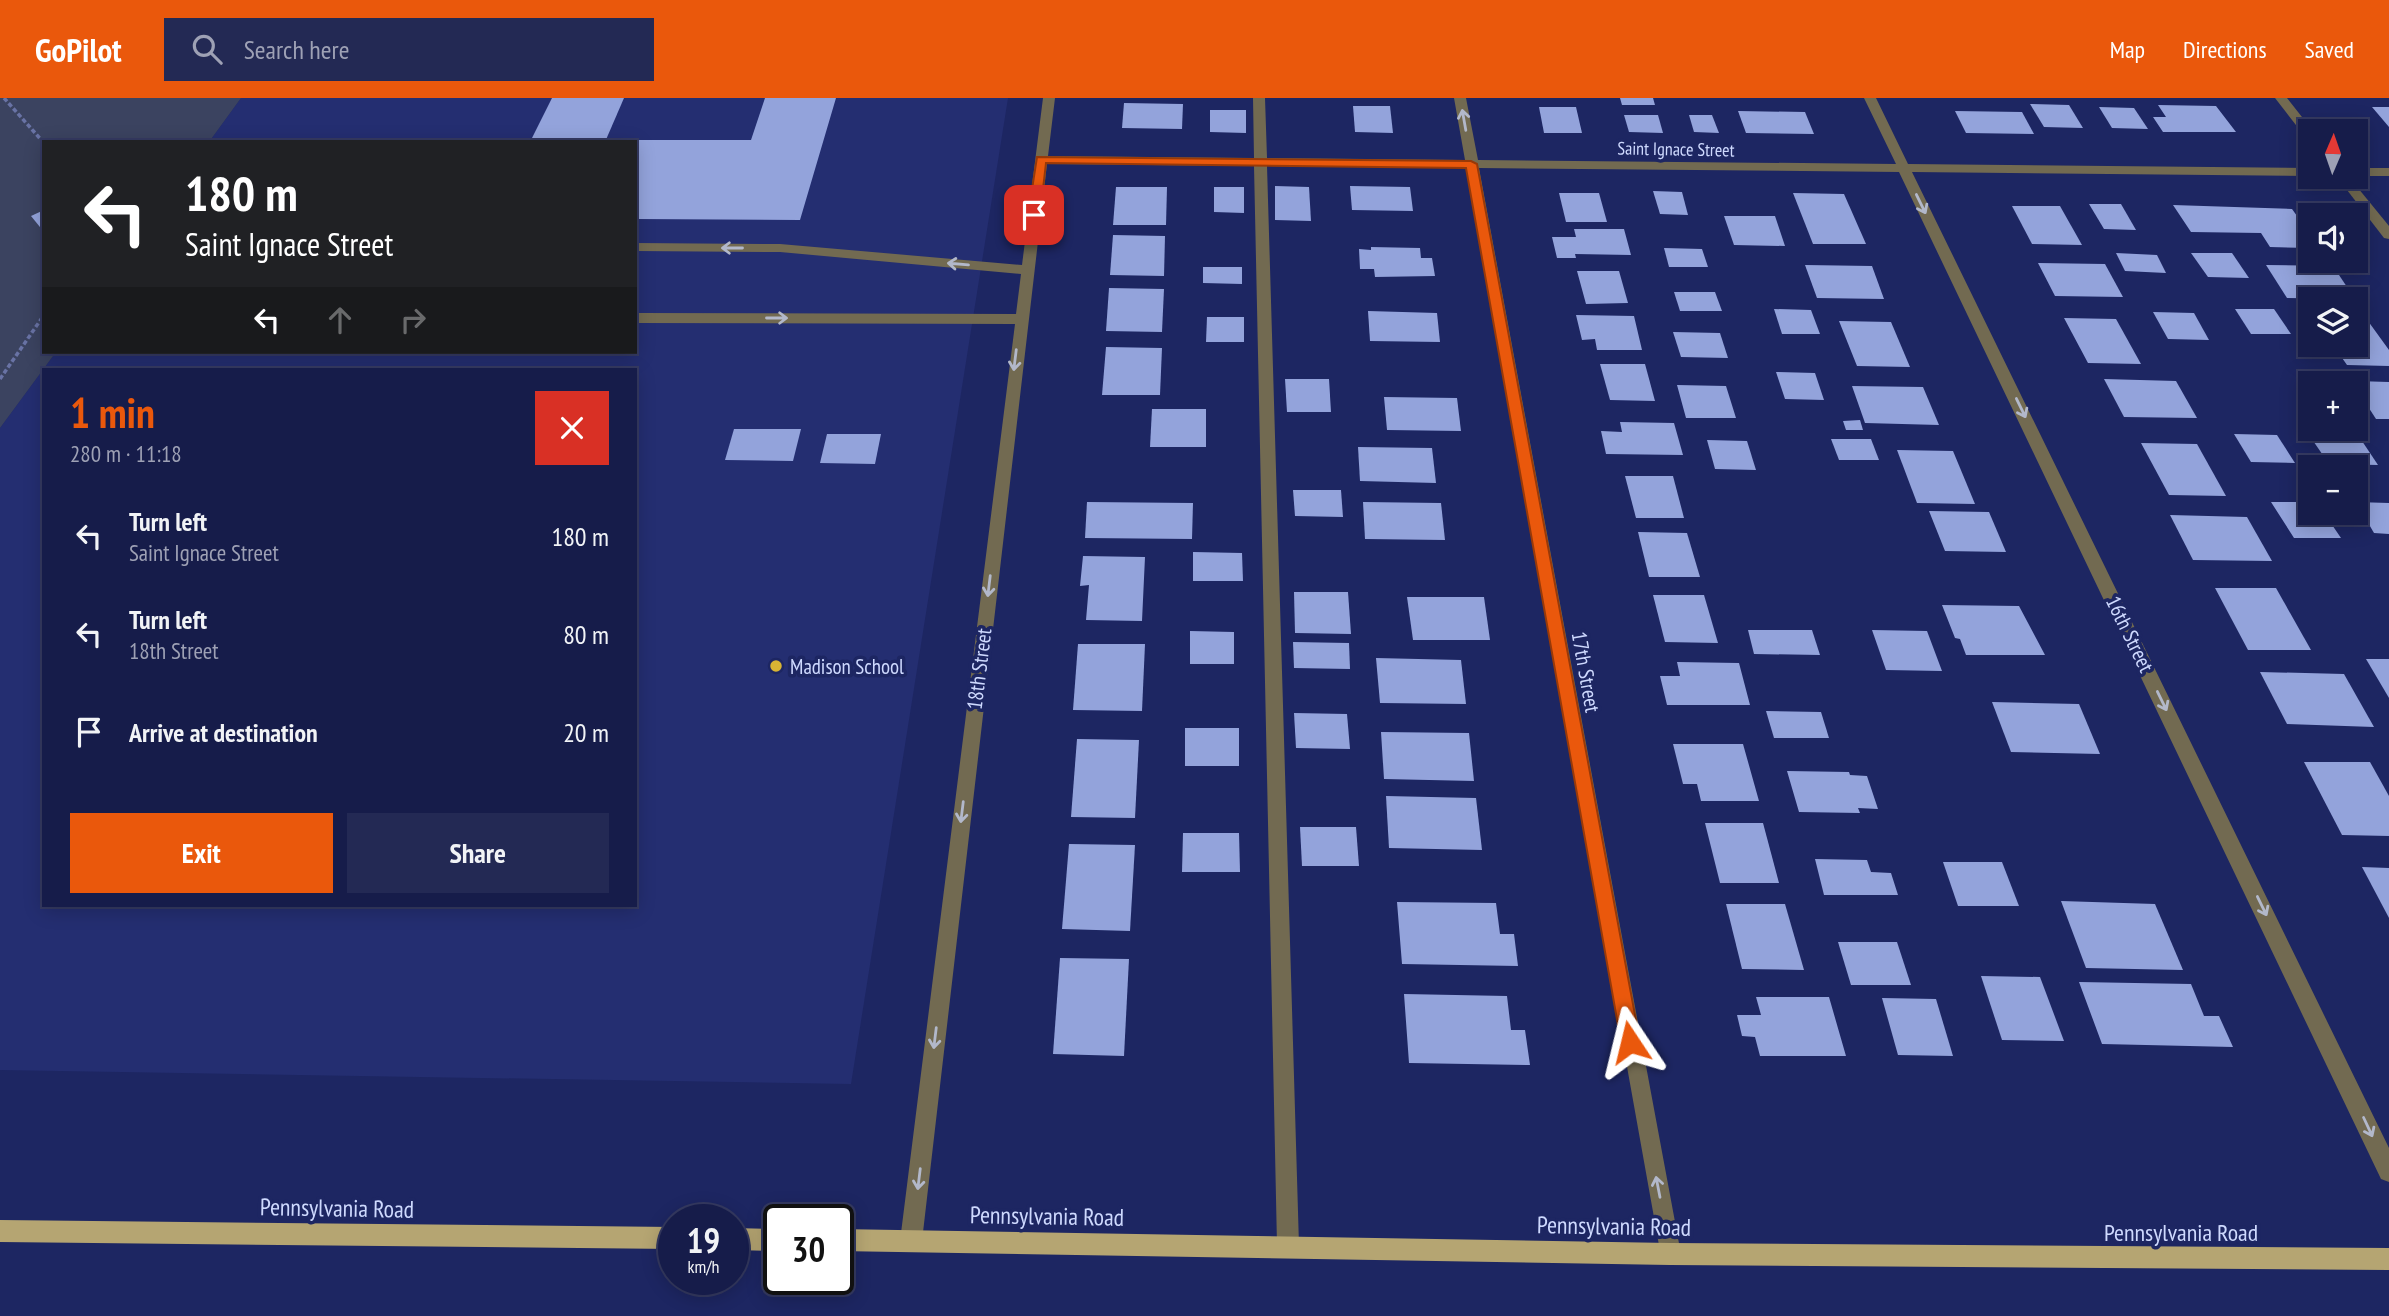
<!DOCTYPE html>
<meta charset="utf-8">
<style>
:root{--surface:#161c4a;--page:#232954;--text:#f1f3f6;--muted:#9ea1b5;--line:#353a62;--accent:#ea580c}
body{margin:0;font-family:"PT Sans Narrow",sans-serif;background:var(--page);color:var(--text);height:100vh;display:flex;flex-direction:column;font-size:26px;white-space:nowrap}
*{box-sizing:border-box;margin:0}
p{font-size:23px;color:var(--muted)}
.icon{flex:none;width:38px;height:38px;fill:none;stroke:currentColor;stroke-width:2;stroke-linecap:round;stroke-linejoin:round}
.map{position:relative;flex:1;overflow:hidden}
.side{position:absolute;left:42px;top:270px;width:595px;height:539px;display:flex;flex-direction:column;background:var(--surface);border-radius:0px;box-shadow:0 4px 18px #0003,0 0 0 2px var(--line)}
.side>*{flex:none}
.banner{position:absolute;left:42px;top:42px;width:595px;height:214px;border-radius:0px;box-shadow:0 4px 18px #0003,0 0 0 2px var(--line);background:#202124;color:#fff;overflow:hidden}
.needle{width:46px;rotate:2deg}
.controls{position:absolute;left:2298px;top:21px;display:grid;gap:14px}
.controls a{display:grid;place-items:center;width:70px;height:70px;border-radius:0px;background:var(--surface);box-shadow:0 4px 18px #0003,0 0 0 2px var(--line);font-size:35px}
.speed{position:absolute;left:658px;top:1106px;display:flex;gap:14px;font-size:35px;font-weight:700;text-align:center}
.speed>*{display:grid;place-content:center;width:91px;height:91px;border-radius:50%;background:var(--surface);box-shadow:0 4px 18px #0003,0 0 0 2px var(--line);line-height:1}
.speed small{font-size:18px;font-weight:400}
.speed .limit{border:4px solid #111;border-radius:10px;background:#fff;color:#111}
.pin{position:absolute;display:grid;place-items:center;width:60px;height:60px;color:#fff;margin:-30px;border-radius:14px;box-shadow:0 4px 10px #0006}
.me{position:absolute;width:77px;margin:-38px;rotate:350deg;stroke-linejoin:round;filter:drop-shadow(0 0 5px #0008)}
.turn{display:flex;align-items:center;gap:24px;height:147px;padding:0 28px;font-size:32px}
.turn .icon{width:91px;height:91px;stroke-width:2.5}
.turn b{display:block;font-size:49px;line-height:60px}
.lanes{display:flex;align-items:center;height:66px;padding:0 28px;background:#0003;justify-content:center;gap:35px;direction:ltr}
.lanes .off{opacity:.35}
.round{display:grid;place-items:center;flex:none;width:74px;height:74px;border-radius:0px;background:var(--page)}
.head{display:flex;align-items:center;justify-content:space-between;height:119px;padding:0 28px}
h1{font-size:42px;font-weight:700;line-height:52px;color:var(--accent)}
.action{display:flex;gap:14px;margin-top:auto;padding:14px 28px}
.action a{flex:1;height:80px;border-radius:0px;background:var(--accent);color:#fff;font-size:28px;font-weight:700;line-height:80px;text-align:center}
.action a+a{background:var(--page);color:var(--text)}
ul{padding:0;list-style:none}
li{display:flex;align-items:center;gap:21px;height:98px;padding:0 28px}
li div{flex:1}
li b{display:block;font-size:26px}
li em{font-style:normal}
header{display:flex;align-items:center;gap:42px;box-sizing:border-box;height:98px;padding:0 35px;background:var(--accent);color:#fff}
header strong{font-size:33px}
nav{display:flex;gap:38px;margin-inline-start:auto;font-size:24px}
.search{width:490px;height:63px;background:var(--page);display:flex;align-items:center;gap:18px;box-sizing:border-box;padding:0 24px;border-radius:0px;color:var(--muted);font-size:26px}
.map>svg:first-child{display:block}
.built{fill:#242e71;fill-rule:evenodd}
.green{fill:#3b4360}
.building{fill:#93a3db}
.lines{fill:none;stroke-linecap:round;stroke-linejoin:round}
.path{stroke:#6973a5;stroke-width:3.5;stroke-dasharray:4.5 2.5;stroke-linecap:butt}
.minor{fill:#726a51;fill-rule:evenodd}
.major{fill:#b5a572;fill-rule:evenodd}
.oneway{stroke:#b2b8ca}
.route{fill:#ea580c;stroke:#983908;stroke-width:2}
.poi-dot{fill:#d8b434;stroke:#1d2662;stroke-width:2.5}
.labels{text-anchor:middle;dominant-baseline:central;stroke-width:7;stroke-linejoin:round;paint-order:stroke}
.far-street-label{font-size:18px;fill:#ced9fe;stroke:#1d2662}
.street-label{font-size:21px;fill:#ced9fe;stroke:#1d2662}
.poi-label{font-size:21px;fill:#ced9fe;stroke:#1d2662;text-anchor:start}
.near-street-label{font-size:24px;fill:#ced9fe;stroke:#1d2662}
</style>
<header>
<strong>GoPilot</strong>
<div class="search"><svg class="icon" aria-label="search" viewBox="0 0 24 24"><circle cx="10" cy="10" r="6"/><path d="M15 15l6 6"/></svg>Search here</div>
<nav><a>Map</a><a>Directions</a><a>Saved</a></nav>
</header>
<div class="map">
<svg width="2389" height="1218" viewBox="0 0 2389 1218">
<rect width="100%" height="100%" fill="#1d2662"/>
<path class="built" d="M241,0H1008L851,986L0,972V330L56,254H635V44H209ZM44,271H635V807H44Z"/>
<path class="green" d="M0,0H241L209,44H44V254H56L0,330Z"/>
<g class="building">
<path d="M552,0H624L605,44H530Z"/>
<path d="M765,0H836L800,122L635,121V42H751Z"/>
<path d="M1620,0H1653L1655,7H1622Z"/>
<path d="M1124,5L1183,6L1182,31L1122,30Z"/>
<path d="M2030,6L2069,7L2083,30L2044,29Z"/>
<path d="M2158,7L2216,8L2236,34H2163L2153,19H2166Z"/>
<path d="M1353,8H1390L1393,35L1355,34Z"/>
<path d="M1539,9H1576L1582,35H1544Z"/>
<path d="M2099,9L2134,10L2148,31L2112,30Z"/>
<path d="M2372,9H2389V29Z"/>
<path d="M1210,12H1246V35L1210,34Z"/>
<path d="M1738,13L1805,14L1814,36L1746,35Z"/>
<path d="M1955,13L2022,14L2034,36L1966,35Z"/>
<path d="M1624,17H1658L1663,35L1629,34Z"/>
<path d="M1689,17H1712L1719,35L1694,34Z"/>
<path d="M1275,88L1309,89L1311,123L1275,122Z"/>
<path d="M1350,88L1410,89L1413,113L1352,112Z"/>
<path d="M1116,89H1167L1166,127H1113Z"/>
<path d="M1214,89H1244V115L1214,114Z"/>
<path d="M1653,93L1682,94L1688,117L1660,116Z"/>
<path d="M1559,95H1599L1607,124H1566Z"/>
<path d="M1793,95L1844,96L1866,146H1813Z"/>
<path d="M2089,106H2121L2136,132L2104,131Z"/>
<path d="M2173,107L2292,111L2310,136V150L2270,149L2261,135L2191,134Z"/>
<path d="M2012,108H2060L2082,147L2032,146Z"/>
<path d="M44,112V134L31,118Z"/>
<path d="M1724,118H1775L1785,148L1734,147Z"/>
<path d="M1574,131H1624L1631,157L1575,156L1576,160H1557L1552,139H1576Z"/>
<path d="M1113,137L1165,138L1164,178L1110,177Z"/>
<path d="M1371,149L1420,150L1421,160H1432L1435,178L1375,179L1374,171H1360L1359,151L1371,152Z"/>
<path d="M1664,150L1702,151L1708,169H1669Z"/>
<path d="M2116,155L2157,157L2166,175L2125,173Z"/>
<path d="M2191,155H2232L2249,180L2208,179Z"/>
<path d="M2038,165L2105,166L2123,199L2055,198Z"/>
<path d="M1805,167L1872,168L1884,201L1817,200Z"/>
<path d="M2266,167L2333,168L2355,201L2287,200Z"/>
<path d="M1203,169H1242V186L1203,185Z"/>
<path d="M1577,173H1619L1628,205L1586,206Z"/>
<path d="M1109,190L1164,191L1162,234L1106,233Z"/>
<path d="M1674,194H1715L1722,213H1680Z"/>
<path d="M1774,211L1811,212L1820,236H1782Z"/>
<path d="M2235,211H2274L2291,236H2251Z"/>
<path d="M1368,213L1437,215L1440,244L1370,243Z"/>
<path d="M2153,214L2194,215L2209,242L2168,241Z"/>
<path d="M1576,217L1634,218L1642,252H1597L1595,241L1582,242Z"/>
<path d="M1207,219H1244V244H1206Z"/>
<path d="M2064,220L2116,221L2141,266L2088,265Z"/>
<path d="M1839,223L1891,224L1910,269L1857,268Z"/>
<path d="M2356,223H2368L2389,252V268L2347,267L2333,247H2356Z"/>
<path d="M1673,234L1720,235L1728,260L1681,259Z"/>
<path d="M1106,249L1162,250L1160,297H1102Z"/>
<path d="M1600,266H1645L1655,303L1610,302Z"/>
<path d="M1776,274L1815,275L1824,302L1785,301Z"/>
<path d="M1285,281H1329L1331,314H1287Z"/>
<path d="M2104,281L2176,283L2197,320L2124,319Z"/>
<path d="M2356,283L2389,284V321H2376L2356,290Z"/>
<path d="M1677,287L1726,288L1736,320H1686Z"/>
<path d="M1852,288L1923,289L1939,327L1865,325Z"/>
<path d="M1384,299L1457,300L1461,333L1387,332Z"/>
<path d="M1152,311H1206V349H1150Z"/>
<path d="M1860,322L1863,332H1846L1843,323Z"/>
<path d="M1620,324L1674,325L1683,357L1606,356L1601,333L1622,334Z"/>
<path d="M734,331H801L793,363L725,362Z"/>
<path d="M2307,334H2356L2378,367L2329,366Z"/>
<path d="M827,336H881L875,366L820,365Z"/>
<path d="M2234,336L2277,337L2295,365L2251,364Z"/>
<path d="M1831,341H1871L1879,362H1839Z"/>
<path d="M1707,342L1747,343L1756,372L1715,371Z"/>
<path d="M2141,345L2197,346L2226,398L2169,397Z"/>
<path d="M1358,349L1432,350L1436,385L1360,383Z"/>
<path d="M1897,352L1953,353L1975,406L1917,405Z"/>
<path d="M1625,378H1673L1684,420H1636Z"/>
<path d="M1293,392H1341L1343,419L1295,418Z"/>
<path d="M1087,404L1193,405L1192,441L1085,440Z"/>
<path d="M1363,404L1441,405L1445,442L1365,441Z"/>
<path d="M2271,404H2310V415H2324L2341,440H2294Z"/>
<path d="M2356,404L2389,405V436L2374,435Z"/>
<path d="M1929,413L1989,414L2006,454L1945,453Z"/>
<path d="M2170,417L2247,419L2272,463L2193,462Z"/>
<path d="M1638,434L1687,435L1700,479H1649Z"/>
<path d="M1193,454L1242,455L1243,483H1193Z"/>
<path d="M1083,458L1145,459L1142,523L1086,522L1089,487L1080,488Z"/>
<path d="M2215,490H2276L2311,552H2248Z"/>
<path d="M1294,494H1348L1351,536L1295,535Z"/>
<path d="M1653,497H1704L1718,545L1665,544Z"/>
<path d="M1407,499H1484L1490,542H1413Z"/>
<path d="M1942,507L2019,508L2045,557H1966L1960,541L1955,540Z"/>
<path d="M1748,532H1812L1820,557L1754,556Z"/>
<path d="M1872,532L1927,533L1942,573L1886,572Z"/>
<path d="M1190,533L1234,534V566H1190Z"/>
<path d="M1293,544L1349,545L1350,571L1294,570Z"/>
<path d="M1078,546H1145L1142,613L1073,612Z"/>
<path d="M1376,560L1461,562L1466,606L1380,605Z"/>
<path d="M2366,561H2389V600Z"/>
<path d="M1677,564L1739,565L1750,607H1667L1660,578H1680Z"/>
<path d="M2260,574L2344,576L2374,629L2287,626Z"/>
<path d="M1992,604L2079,606L2100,656L2011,654Z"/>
<path d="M1766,613L1821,614L1829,640H1774Z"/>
<path d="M1294,615L1347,616L1350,651L1296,650Z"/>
<rect x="1185" y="630" width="54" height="38"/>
<path d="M1381,634L1469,635L1474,683L1384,681Z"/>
<path d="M1077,641L1139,642L1135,720L1071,719Z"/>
<path d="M1673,646H1743L1759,703H1701L1697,686H1683Z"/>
<path d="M2304,664H2370L2389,698V738L2342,737Z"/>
<path d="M1787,673L1849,674L1850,677L1867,678L1878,711L1858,710L1860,715L1799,714Z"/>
<path d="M1386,698L1476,700L1482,752L1389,750Z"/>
<path d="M1705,725H1763L1779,785H1720Z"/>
<path d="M1300,729H1356L1359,768H1302Z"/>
<path d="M1183,735H1239L1240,774H1182Z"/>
<path d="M1069,746L1135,747L1130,833L1062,831Z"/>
<path d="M1815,761L1867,762L1871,774L1891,775L1898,797H1824Z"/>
<path d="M1943,764H2002L2019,808H1958Z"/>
<path d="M2362,769L2389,770V820Z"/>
<path d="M2061,803L2155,806L2183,872L2086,870Z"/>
<path d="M1397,804L1496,805L1500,836H1514L1518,868L1402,866Z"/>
<path d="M1726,806H1785L1804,872L1742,871Z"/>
<path d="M1838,844H1897L1911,887H1851Z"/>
<path d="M1060,860L1129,861L1124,958L1053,956Z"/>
<path d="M1981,878L2040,879L2064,943L2002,942Z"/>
<path d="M2079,884L2191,886L2204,918H2219L2233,949L2102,946Z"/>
<path d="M1404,896L1507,898L1511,932H1525L1530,967L1409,965Z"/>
<path d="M1756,899H1829L1846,958H1760L1755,939L1742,938L1737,917H1761Z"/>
<path d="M1882,900L1936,901L1953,958L1898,957Z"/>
</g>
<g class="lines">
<g class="path">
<path d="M4,0L44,45"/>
<path d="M0,281L44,217"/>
</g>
<g class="minor">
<path d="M1043,0H1055L1048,58L1254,60L1253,0H1265L1267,60L1465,62L1454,0H1466L1478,62L1896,66L1864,0H1876L1908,66L2310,70V78L1912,74L2389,1050V1084L2381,1081L1899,74L1479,70L1681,1156L1678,1164L1670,1167L1662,1164L1466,70L1267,68L1299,1147L1296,1155L1288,1158L1280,1155L1277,1147L1254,68L1047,66L922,1143L919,1151L911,1154L903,1151L900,1143L1015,226L635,225V215L1016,216L1021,176L780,154L635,153V145L780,146L1022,167Z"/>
<path d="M2275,0H2287L2313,33H2310V41L2306,40Z"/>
<rect x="2356" y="70" width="33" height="8"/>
<path d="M2337,79H2349L2389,128V141L2384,140Z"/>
</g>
<g class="major">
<path d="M0,1122L674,1129V1151L0,1144Z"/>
<path d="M733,1130L779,1131V1153L733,1152Z"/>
<path d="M838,1131L1670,1145L2389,1150V1172L1670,1167L838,1153Z"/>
</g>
</g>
<defs><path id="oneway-shaft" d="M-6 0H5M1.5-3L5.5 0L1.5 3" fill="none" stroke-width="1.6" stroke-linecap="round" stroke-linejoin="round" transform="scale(1.75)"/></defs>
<g class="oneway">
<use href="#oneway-shaft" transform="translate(1464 22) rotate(-100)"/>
<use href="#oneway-shaft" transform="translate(1921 106) rotate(64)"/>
<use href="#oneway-shaft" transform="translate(732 150) rotate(-180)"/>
<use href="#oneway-shaft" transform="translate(958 166) rotate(-175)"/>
<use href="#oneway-shaft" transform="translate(777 220)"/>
<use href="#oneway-shaft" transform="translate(1015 262) rotate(97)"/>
<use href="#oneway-shaft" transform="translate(2021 310) rotate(64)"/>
<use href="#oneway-shaft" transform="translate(989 488) rotate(97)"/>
<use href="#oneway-shaft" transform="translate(2162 603) rotate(64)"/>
<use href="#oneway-shaft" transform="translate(962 714) rotate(97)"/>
<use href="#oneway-shaft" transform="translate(2262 808) rotate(64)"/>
<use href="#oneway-shaft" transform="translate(935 940) rotate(97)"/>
<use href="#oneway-shaft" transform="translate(2368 1029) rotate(65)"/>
<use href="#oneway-shaft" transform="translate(919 1081) rotate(97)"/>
<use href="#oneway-shaft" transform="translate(1658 1089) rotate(-101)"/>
</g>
<path class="route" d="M1037,59L1471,63L1477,66L1640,944L1637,950L1630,953L1624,950L1621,944L1466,70L1046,65L1040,117L1034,120L1028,117Z"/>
<circle class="poi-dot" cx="776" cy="568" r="7"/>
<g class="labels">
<g class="far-street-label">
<text transform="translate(1676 51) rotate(1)">Saint Ignace Street</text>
</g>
<g class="street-label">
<text transform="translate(2130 536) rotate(64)">16th Street</text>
<text transform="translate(979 571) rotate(-83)">18th Street</text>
<text transform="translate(1586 574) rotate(80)">17th Street</text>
</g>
<g class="poi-label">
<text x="790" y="568">Madison School</text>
</g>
<g class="near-street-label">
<text transform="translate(337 1110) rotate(1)">Pennsylvania Road</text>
<text transform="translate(1047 1118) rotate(1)">Pennsylvania Road</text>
<text transform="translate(1614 1128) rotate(1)">Pennsylvania Road</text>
<text x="2181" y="1134">Pennsylvania Road</text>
</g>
</g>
</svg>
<div class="controls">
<a><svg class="needle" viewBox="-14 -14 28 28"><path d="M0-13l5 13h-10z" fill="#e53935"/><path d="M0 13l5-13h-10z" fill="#9ea1b5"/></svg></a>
<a><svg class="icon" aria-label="sound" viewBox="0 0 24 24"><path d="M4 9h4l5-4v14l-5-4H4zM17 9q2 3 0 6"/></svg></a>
<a><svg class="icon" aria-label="layers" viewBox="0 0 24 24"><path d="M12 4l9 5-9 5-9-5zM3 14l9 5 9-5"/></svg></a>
<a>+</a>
<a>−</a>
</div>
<div class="speed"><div>19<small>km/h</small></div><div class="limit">30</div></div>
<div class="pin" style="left:1034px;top:117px;background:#d93025"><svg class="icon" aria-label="arrive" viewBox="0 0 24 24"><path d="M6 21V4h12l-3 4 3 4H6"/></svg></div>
<svg class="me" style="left:1630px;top:944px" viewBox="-20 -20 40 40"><path d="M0-17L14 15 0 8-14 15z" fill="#ea580c" stroke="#fff" stroke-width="4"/></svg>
<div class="banner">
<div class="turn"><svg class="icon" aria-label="left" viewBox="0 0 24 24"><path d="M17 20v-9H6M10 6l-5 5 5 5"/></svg><div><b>180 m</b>Saint Ignace Street</div></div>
<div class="lanes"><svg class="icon" aria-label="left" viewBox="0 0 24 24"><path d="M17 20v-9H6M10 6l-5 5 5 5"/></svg><svg class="icon off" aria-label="ahead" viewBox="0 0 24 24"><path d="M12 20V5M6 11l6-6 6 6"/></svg><svg class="icon off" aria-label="right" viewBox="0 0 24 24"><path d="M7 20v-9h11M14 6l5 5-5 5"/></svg></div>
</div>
<section class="side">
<div class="head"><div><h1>1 min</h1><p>280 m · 11:18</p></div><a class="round" style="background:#d93025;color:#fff"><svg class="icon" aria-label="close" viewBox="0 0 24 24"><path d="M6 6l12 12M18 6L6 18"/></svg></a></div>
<ul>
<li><svg class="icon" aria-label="left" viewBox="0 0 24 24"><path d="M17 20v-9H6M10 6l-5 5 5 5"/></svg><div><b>Turn left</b><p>Saint Ignace Street</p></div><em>180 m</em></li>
<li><svg class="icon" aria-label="left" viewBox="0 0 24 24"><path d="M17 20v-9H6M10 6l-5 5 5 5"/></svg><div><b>Turn left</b><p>18th Street</p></div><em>80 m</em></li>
<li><svg class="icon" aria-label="arrive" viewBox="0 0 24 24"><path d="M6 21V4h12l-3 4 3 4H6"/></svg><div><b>Arrive at destination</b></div><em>20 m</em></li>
</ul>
<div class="action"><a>Exit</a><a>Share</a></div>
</section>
</div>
